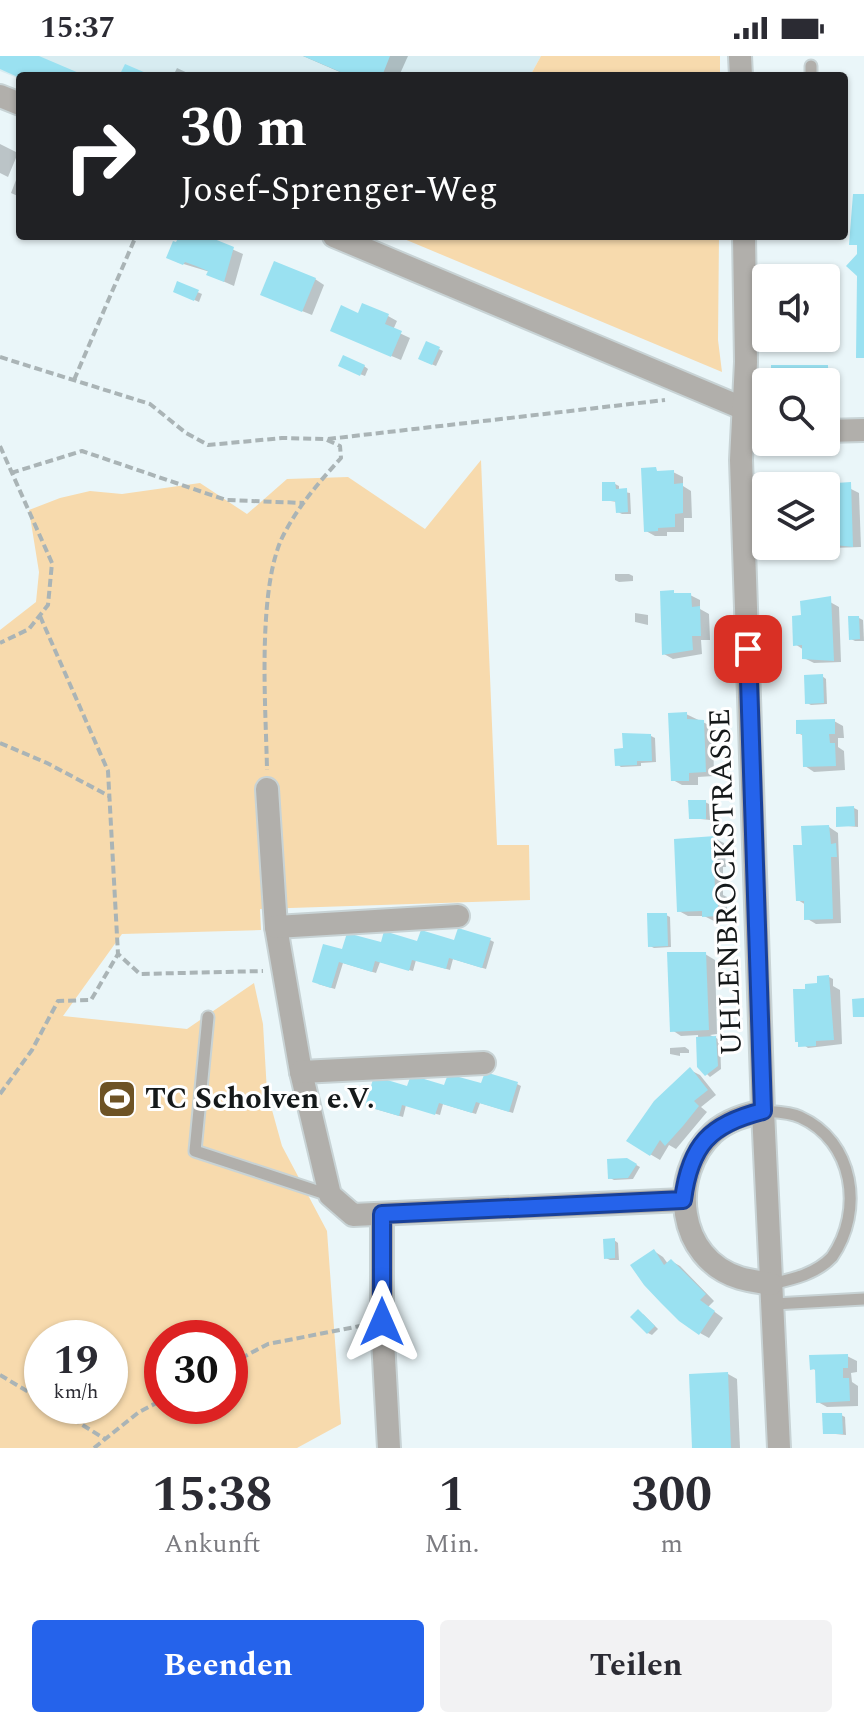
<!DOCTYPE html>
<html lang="de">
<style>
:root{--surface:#fff;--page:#f2f2f3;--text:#2b2b33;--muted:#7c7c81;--accent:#2563eb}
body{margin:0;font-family:Spectral,serif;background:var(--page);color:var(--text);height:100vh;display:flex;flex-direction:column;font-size:30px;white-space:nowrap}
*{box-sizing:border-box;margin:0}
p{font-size:26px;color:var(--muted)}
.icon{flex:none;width:44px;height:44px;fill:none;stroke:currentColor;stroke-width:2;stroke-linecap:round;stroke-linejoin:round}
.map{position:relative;height:1392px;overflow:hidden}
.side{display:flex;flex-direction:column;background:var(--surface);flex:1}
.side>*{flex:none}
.top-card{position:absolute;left:16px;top:16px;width:832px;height:168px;border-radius:8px;box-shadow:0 2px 6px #0004;background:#202124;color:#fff;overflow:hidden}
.controls{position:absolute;left:752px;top:208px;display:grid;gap:16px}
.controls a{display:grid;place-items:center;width:88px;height:88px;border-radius:8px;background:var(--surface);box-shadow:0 2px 6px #0004;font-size:40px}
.speed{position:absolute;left:24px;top:1264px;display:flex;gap:16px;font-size:40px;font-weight:700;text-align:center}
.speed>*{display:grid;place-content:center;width:104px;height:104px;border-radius:50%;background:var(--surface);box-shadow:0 2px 6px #0004;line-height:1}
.speed small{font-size:20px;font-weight:400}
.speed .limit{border:12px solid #d22;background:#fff;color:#111}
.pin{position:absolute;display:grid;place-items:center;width:68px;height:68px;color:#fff;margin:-34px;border-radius:16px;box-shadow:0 4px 12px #0006}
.me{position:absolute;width:88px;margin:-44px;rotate:0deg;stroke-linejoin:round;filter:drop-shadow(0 0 6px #0008)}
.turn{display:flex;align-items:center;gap:28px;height:168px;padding:0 32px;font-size:36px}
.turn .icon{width:104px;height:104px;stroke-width:2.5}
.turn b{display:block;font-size:56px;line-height:68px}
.eta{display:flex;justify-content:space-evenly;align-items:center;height:136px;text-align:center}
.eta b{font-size:48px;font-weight:700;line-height:56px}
.button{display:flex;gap:16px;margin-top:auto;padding:16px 32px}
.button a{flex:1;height:92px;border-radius:8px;background:var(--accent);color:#fff;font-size:32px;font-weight:700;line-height:92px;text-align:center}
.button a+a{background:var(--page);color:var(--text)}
.status{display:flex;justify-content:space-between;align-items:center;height:56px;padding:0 40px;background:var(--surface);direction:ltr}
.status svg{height:22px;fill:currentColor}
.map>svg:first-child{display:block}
.built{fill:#d7ecf1}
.green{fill:#f7daad;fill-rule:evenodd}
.shadow{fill:#0003}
.building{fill:#9ae1f1}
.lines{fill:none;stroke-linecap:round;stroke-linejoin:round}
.lane-casing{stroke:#c8d3d5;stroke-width:15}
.street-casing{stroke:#c8d3d5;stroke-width:26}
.path{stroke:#aab4b6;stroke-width:4;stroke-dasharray:8 4;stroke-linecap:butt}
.lane{stroke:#b1afab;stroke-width:11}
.street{stroke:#b1afab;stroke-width:22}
.route-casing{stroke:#184099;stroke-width:20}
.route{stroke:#2563eb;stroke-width:14}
.labels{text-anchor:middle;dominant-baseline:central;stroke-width:6;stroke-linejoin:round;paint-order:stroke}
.street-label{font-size:30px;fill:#15191a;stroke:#fff}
.poi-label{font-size:30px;font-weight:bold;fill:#15191a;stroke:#fff;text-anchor:start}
</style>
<div class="status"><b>15:37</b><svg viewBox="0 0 49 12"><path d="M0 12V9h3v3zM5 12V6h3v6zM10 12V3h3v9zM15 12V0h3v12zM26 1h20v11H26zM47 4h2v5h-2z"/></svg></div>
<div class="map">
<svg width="864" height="1392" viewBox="0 0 864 1392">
<rect width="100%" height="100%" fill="#eaf6f9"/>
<path class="built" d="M0,0H541L530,20H20V23L0,15Z"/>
<g class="green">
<path d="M541,0H720V20H530Z"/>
<path d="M397,180H719L718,284L722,316Z"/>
<path d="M481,404L497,789H529L530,844L260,853L261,874L122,878L63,960L187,973L254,927L263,968L267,1036L282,1090L327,1175L341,1368L297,1392H0V574L36,546L39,516L29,454L60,442L90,435L122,438L200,427L247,458L287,423L348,421L425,473ZM42,1282H110V1350H42ZM162,1282H230V1350H162Z"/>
</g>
<g class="shadow">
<path d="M303,0H408L399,20H349Z"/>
<path d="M177,12L194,20H173Z"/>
<path d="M0,88L18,97L8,121L0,117Z"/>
<path d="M16,124L20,126V141L11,137Z"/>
<path d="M181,180H202L243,198L234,230L218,223L210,216L177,206V189Z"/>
<path d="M315,223L324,229L312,259L272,243Z"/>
<path d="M178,228L202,238L199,246L179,237Z"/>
<path d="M826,238L837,244V276H826Z"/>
<path d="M359,259L388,260L397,265L393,274L410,282L401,304L342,279Z"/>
<path d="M427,287L443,295L436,310L424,305Z"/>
<path d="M364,310L368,313L365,320L344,312Z"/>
<path d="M827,311L836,317V331H826V326H774Z"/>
<path d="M643,414L673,416L683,421V430L691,435L692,462H684V476H667V480H655L646,475Z"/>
<path d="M615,428L619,430V435L630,437L631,458H622L618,456L617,446L604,444Z"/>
<path d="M849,432L859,437L861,491L833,492L826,488V433Z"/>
<path d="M615,518H629L633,520V525L619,526L615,524Z"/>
<path d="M690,539L700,544V553L709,558L710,584H701L702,598L673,603L664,598Z"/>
<path d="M830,546L839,551L841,606L814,607L804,602V594L795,588L803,561Z"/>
<path d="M635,557L648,559V569L635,566Z"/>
<path d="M859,562L863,564L864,585H855L851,583Z"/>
<path d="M822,620L826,623L827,648L811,649L807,647Z"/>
<path d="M686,658L713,671L714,720L698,721V729H682L673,724Z"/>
<path d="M834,665L843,670L844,682H838V691L844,695L845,714L814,716L805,710L804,680L798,677Z"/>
<path d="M651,680L655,682L656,706L641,707V710L621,711L617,708L625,694Z"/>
<path d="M705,746L709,748L710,764L691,762Z"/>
<path d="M854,752L858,754V771L838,769Z"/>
<path d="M829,771L838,777L841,867L816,868L806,862V849L798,844Z"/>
<path d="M714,782L724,787L726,811H723V839L727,841V864L714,865L704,860H688L679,855Z"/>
<path d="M666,859L670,861L671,891L654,892L650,890Z"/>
<path d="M490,884L494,886L486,913L453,903L450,914L416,904L413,915L380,906L376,917L343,907L335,933L318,928L344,896L382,889Z"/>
<path d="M705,898L715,904L717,978L710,979L720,984L721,1013L710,1021L699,1010L698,979L681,980L672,974Z"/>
<path d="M829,921L833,923V930L840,934L842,988L808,992L804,989L807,935Z"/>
<path d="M685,991L689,994V997H680V1000L670,998V992Z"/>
<path d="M690,1014L700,1019L716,1039L701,1051L707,1056L676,1093L669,1089L660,1104L628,1085Z"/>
<path d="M517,1028L521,1030L513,1057L480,1047L476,1058L443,1048L440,1059L406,1049L403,1061L372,1052L409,1033Z"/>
<path d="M627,1104L640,1111L633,1123L614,1124L610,1122Z"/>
<path d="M614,1184L618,1187L619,1204H610L606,1202Z"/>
<path d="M654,1195L663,1201L668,1208L671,1205L680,1210L714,1245L708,1251L723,1262L709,1282L700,1277Z"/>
<path d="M643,1258L658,1273L652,1279L648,1277Z"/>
<path d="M847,1300L857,1305V1316L851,1317L852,1326L858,1330V1350L827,1351L818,1346L817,1315L812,1312Z"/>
<path d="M728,1318L737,1323L740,1392H694Z"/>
<path d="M841,1359L845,1361L846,1379L825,1377Z"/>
</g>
<g class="building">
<path d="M0,0H39L86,20L20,22L0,13Z"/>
<path d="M303,0H390L382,20H350Z"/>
<path d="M125,8L153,20H119Z"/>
<path d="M853,138H864V302H856L857,220L846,210L857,198V189H849Z"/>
<path d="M179,180H207L234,191L224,226L206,219L208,215L196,210L185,206L183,209L166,202L173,185L176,186Z"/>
<path d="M274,205L316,222L302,256L260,239Z"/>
<path d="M177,225L199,234L194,245L173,236Z"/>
<path d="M362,247L389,258L385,268L402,275L391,301L330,275L341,249L358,257Z"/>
<path d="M426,285L440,291L432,309L418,303Z"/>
<path d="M343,299L365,309L360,320L338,310Z"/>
<rect x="771" y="309" width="57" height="17"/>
<path d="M656,411L657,415L674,414V428L683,427V457L675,458V471L658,472V475L644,476L641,412Z"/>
<path d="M602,426H615L616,433L627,432L628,456L616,457L615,445H602Z"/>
<path d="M851,426L853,491L826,488V431L836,430V427Z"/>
<path d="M674,534V537H691L692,551L700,550L701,580H692L693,594L662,599L660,535Z"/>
<path d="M831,540L834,605L802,603V589L793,590L792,560L801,559L800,545Z"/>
<path d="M848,560H859L860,583L849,584Z"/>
<path d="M823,618L824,647L805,648L804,619Z"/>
<path d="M687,656V663L704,664L706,716L689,717V725H671L668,657Z"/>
<path d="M835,663V678H829L830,687H835L836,710L803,711L802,678H796V664Z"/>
<path d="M622,677L651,678L652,705H637V709L615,710L614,693L623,692Z"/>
<path d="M688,744H706V763H689Z"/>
<path d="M854,750L855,770L836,771V751Z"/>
<path d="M829,769L831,788L836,787L837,801H831L833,863L804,864V845H796L793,789H802L801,770Z"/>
<path d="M715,780L717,806L714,807L715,833H718V860L702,861V855L677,856L674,783Z"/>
<path d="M647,857H667L668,890L648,891Z"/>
<path d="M458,872L491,882L482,912L449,902L446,913L412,904L409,915L375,905L372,916L339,906L331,932L312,926L323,888L342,893L347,877L381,886L384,875L417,885L421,874L454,884Z"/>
<path d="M667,896H706L709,974L670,976Z"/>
<path d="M829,919L834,984L816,985V990L798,991V986H795L793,933H805V928L817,927V920Z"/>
<path d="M864,942V961H853L852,943Z"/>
<path d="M716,980L718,1010L705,1020L697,1011L696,981Z"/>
<path d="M690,1011L708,1034L694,1045L699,1050L683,1070L665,1090L660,1084L650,1100L626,1085L654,1045Z"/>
<path d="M485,1016L518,1026L509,1056L476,1046L472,1057L439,1047L435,1059L402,1049L399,1060L365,1050L374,1020L407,1030L411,1019L444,1029L448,1018L481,1027Z"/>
<path d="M627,1102L637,1108L628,1122L608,1123L607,1103Z"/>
<path d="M615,1182V1202L604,1203L603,1183Z"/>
<path d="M654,1193L664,1209L671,1203L706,1238L700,1244L715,1255L699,1279L679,1265L661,1247L644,1229L630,1209Z"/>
<path d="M638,1253L655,1270L647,1278L630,1261Z"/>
<path d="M848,1298V1312H843V1322H849L850,1345L816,1347L815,1313L810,1314L809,1299Z"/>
<path d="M728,1316L731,1392H692L689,1318Z"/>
<path d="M822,1357H842L843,1378H823Z"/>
</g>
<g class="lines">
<g class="lane-casing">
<g id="lane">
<path d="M811,20V10"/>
<path d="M208,961L195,1095L329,1139"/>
<path d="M763,1055C775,1056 790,1056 800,1061C854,1085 864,1155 832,1201C816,1218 793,1223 771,1228"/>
<path d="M774,1248L864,1243"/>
</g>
</g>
<g class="street-casing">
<g id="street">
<path d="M740,0L741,20"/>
<path d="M0,40L20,48"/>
<path d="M334,180L766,362"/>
<path d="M744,180L746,306L741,404L763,1055L779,1392"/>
<path d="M826,375L864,374"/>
<path d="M267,733L276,871L301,1016L330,1139L353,1159L683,1144"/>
<path d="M276,871L458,860"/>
<path d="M301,1016L484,1007"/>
<path d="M763,1055C746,1059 727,1064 713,1077C668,1119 677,1203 740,1222C750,1225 761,1226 771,1228"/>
<path d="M382,1158V1266L389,1392"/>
</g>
</g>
<g class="path">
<path d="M0,301L150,348L186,377L208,389L282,382L325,383L340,390L341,402C320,425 300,448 285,476C256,528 266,653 267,714"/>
<path d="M74,324L136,180"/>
<path d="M328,383L665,344"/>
<path d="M0,390L52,507L48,549L29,573L0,587"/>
<path d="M11,417L82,395L226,444L304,447"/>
<path d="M40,560L108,715L118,898L140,918L263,915"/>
<path d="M0,687L47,707L109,740"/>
<path d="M0,1038L32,994L58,945L91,944L118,898"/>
<path d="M230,1308L268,1288L360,1270"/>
<path d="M0,1319L42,1344"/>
<path d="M52,1350L105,1383"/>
<path d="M94,1392L139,1356L162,1344"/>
</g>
<use href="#lane" class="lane"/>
<use href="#street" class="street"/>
</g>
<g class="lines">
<g class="route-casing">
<path id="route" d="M382,1266V1158L683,1144C690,1089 710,1068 763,1055L748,593"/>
</g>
<use href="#route" class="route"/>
</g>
<defs>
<g id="stadium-square" transform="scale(2)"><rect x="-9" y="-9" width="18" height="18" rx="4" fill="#6e5325" stroke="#fff"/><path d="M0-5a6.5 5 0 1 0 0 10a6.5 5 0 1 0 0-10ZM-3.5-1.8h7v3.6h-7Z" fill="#fff"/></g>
</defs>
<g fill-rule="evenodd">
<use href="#stadium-square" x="117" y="1043"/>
</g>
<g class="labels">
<g class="street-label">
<text transform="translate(726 826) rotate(-92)">UHLENBROCKSTRASSE</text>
</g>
<g class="poi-label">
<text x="145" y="1043">TC Scholven e.V.</text>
</g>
</g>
</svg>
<div class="controls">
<a><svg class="icon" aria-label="sound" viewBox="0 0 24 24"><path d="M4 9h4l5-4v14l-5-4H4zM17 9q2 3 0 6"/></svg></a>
<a><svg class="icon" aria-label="search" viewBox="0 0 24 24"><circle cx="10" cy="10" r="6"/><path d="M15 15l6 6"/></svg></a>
<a><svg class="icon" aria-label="layers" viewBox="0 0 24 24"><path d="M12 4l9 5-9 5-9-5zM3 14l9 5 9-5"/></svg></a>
</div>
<div class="speed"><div>19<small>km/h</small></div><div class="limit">30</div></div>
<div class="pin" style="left:748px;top:593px;background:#d93025"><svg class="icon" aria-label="arrive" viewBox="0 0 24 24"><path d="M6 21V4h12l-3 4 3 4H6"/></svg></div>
<svg class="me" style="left:382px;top:1266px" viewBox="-20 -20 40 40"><path d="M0-17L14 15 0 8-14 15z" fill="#2563eb" stroke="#fff" stroke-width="4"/></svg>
<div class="top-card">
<div class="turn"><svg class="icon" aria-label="right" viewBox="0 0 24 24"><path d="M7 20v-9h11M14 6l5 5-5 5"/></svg><div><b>30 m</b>Josef-Sprenger-Weg</div></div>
</div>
</div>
<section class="side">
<div class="eta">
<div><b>15:38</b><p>Ankunft</p></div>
<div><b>1</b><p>Min.</p></div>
<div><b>300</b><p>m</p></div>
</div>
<div class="button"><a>Beenden</a><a>Teilen</a></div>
</section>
